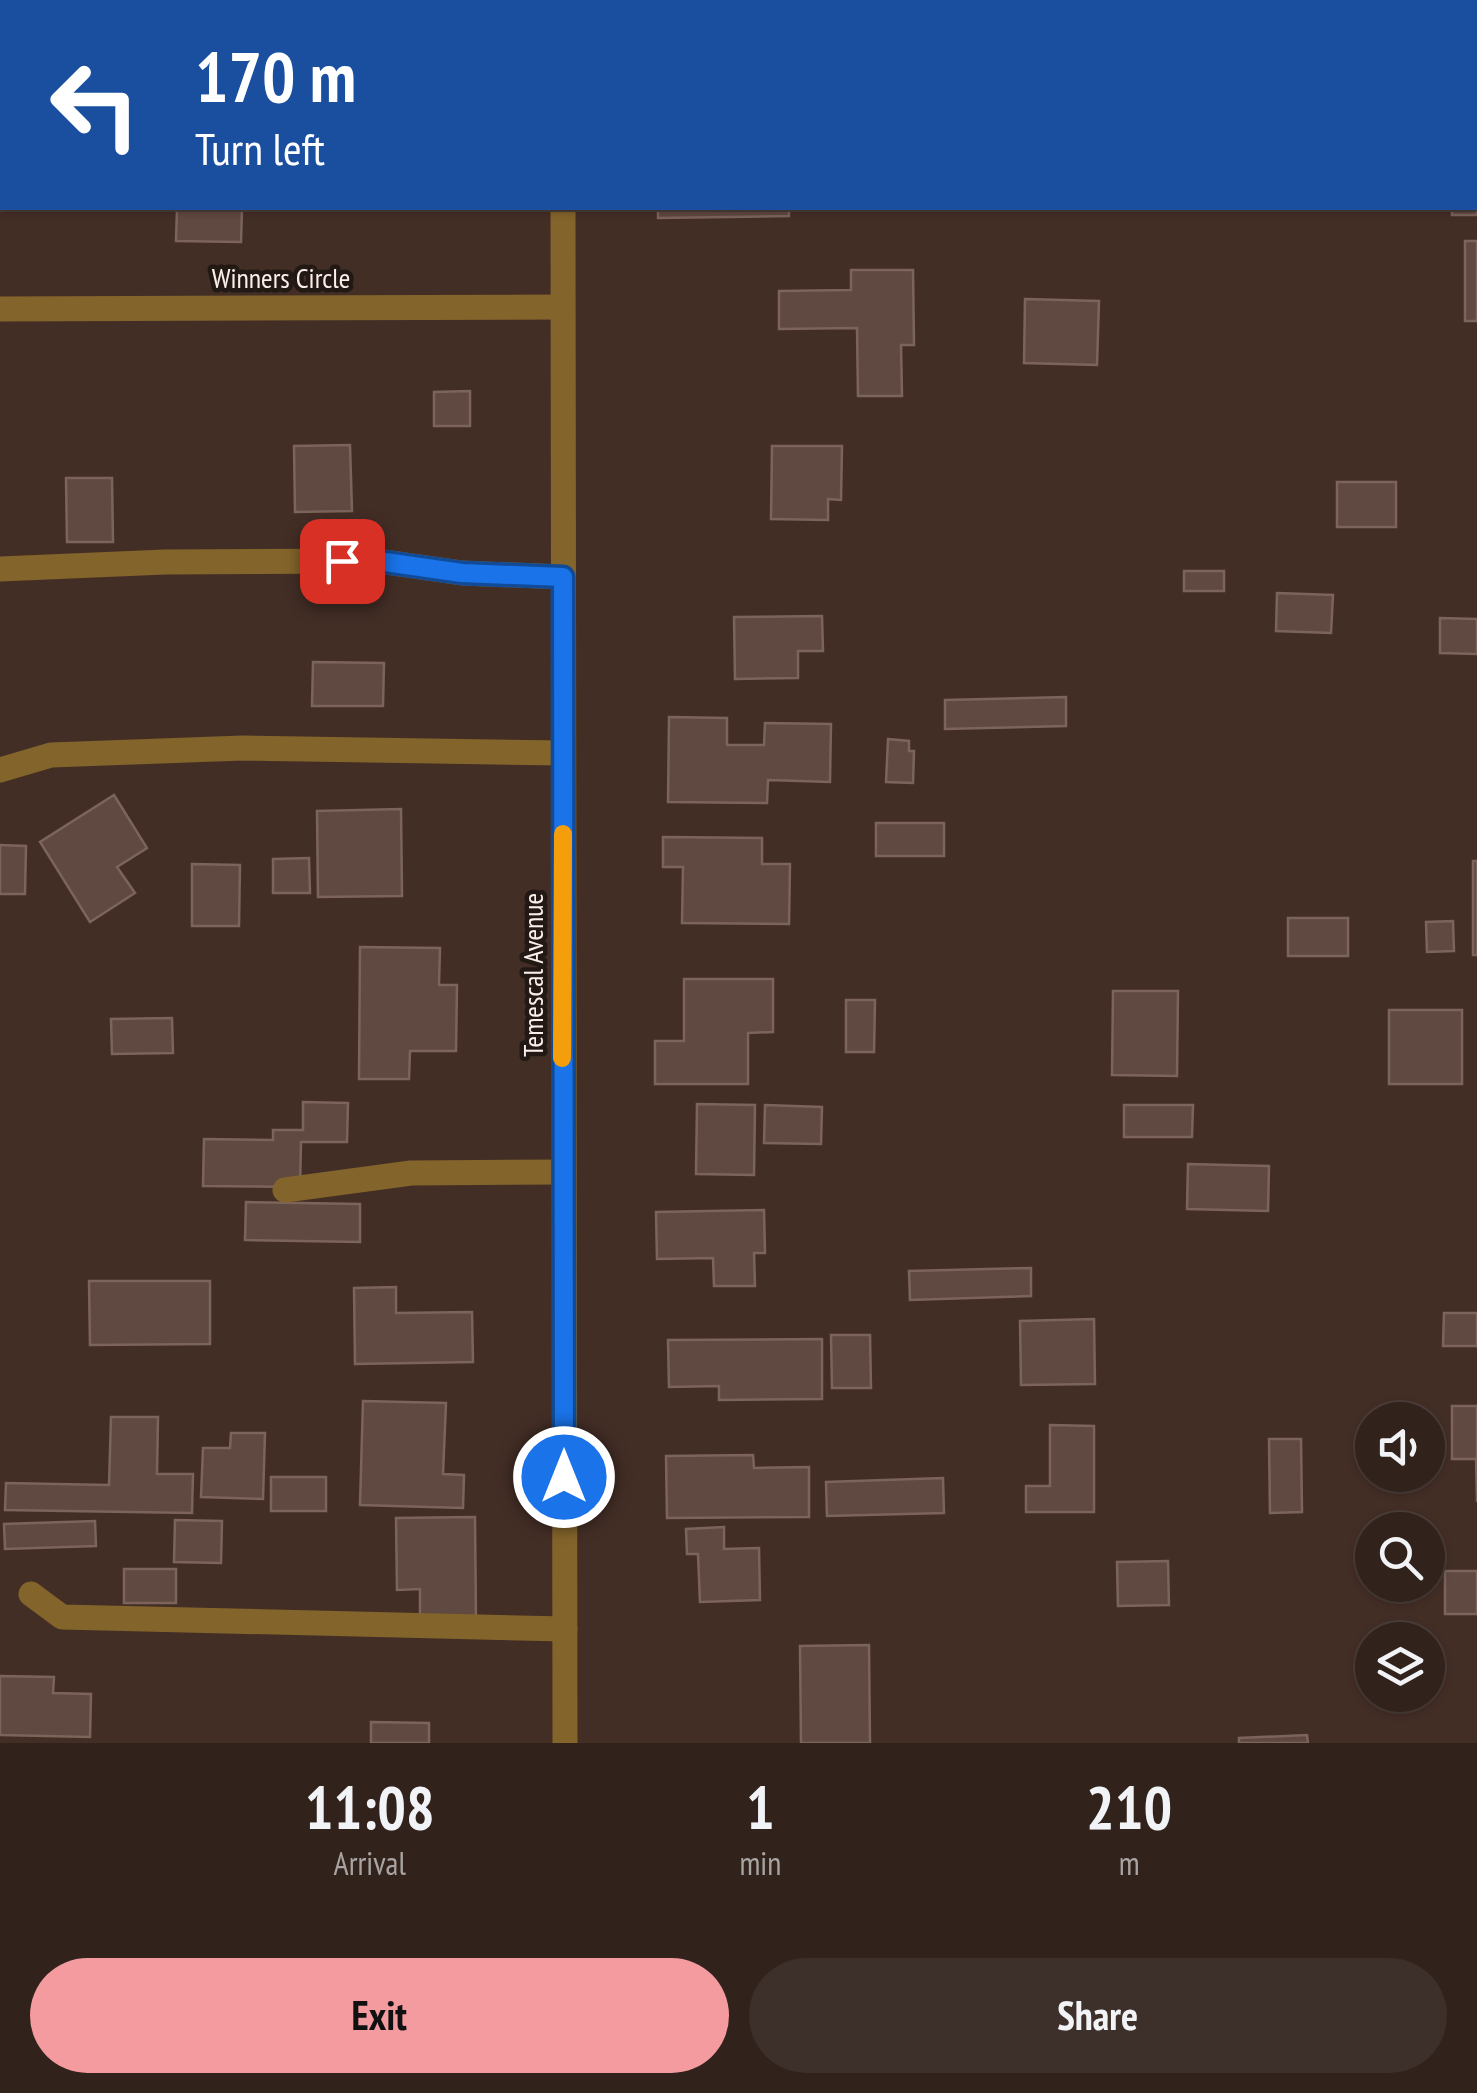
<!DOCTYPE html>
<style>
:root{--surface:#32221c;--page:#3d2f29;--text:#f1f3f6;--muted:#a8a4a3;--line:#4d3f3b;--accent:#f49b9f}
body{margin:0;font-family:"PT Sans Narrow",sans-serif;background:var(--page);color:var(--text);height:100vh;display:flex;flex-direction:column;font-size:38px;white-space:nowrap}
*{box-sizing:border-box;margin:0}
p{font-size:32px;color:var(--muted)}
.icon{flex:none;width:55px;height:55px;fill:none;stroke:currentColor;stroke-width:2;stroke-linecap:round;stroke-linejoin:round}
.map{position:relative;height:1743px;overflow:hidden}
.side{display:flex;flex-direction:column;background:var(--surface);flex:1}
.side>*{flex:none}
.guide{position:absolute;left:0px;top:0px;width:1478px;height:210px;box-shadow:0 2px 8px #0004,0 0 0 2px var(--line);background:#1a4fa0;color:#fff;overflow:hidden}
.buttons{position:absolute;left:1355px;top:1402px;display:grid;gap:20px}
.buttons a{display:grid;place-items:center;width:90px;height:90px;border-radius:50%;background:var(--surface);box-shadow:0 2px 8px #0004,0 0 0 2px var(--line);font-size:50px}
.pin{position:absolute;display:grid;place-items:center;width:85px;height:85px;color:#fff;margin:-42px;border-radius:20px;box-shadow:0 5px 15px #0006}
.me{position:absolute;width:110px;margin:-55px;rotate:0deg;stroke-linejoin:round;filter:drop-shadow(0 0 8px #0008)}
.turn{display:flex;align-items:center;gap:35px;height:210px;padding:0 30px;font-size:45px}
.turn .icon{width:130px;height:130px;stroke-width:2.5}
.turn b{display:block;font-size:70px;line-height:85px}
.eta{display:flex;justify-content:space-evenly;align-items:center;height:170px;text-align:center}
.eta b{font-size:60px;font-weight:700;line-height:70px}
.cta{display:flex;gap:20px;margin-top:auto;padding:20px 30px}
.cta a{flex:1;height:115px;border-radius:60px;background:var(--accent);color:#111;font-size:40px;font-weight:700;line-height:115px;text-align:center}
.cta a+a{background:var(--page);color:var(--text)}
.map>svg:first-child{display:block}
</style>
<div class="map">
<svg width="1477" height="1743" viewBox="0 0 1477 1743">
<rect width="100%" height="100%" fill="#432e26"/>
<g fill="#5f4940" stroke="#7c645b" stroke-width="2.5">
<path d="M1475,136L1477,215H1452V208H1475Z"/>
<path d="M177,208H242L241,242L176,241Z"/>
<path d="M658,208H789V216L658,218Z"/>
<rect x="1465" y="241" width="12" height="80"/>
<path d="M851,270H913L914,345H901L902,396H858L857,328L779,329V291L851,290Z"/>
<path d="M1025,299L1099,301L1097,365L1024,363Z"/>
<path d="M470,391V426H434V392Z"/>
<path d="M350,445L352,511L295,512L294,446Z"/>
<path d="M772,446H842L841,500L828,499V520L771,519Z"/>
<path d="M66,478H112L113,542H67Z"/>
<rect x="1337" y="482" width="59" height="45"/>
<rect x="1184" y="571" width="40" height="20"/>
<path d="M1277,593L1333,595L1331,633L1276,631Z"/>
<path d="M822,616L823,651H798V678L735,679L734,617Z"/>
<path d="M1440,618L1477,619V654L1440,653Z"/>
<path d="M313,662L384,663L383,706H312Z"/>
<path d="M1066,697V726L945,729V700Z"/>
<path d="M669,717L727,718V745H764L765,723L831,724L830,782L768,780L767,803L668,802Z"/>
<path d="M888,739L909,741V751H914L913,783L886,782Z"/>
<path d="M114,795L147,848L117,867L135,893L90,922L40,842Z"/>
<path d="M401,809L402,896L318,897L317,811Z"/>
<rect x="876" y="823" width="68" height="33"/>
<path d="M663,837L762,838V864H790L789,924L682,923L683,867H663Z"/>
<path d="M0,845L26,846L25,894H0Z"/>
<path d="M309,858L310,893H273V859Z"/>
<rect x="1473" y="861" width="4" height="94"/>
<path d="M192,864L240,865L239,926H192Z"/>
<rect x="1288" y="918" width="60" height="38"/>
<path d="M1453,921L1454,951L1427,952L1426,922Z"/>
<path d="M360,947L440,948L439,985H457L456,1051H410L409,1079H359Z"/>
<path d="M684,979H773V1032L748,1033V1084H655V1041H684Z"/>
<path d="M1113,991H1178L1177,1076L1112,1075Z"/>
<path d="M846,1000H875L874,1052H846Z"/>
<rect x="1389" y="1010" width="73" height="74"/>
<path d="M172,1018L173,1053L112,1054L111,1019Z"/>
<path d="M303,1102L348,1103L347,1142H301L300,1187L203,1186L204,1139L273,1140V1130H303Z"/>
<path d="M697,1104L755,1105L754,1175L696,1174Z"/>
<path d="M765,1105L822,1107L821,1144L764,1143Z"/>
<path d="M1124,1105H1193L1192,1137H1124Z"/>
<path d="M1188,1164L1269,1166L1268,1211L1187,1209Z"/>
<path d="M246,1202L360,1204V1242L245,1240Z"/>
<path d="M764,1210L765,1253H754L755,1286H714L713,1258L657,1259L656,1212Z"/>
<path d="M1031,1268V1296L910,1300L909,1271Z"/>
<path d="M89,1281H210V1344L90,1345Z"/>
<path d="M396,1287V1313L472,1312L473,1362L355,1364L354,1288Z"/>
<path d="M1444,1313H1477V1346H1443Z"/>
<path d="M1094,1319L1095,1384L1021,1385L1020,1321Z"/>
<path d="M831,1335H870L871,1388H832Z"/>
<path d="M822,1339V1399L719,1400V1386L669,1387L668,1340Z"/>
<path d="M363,1401L446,1403L443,1474L464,1475L463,1508L360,1505Z"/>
<path d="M1452,1406H1477V1502L1476,1459H1452Z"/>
<path d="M111,1417H158L157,1474H193L192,1513L5,1510L6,1483L109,1485Z"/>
<path d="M1050,1425L1094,1426V1512H1026V1486H1050Z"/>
<path d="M231,1433H265L263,1499L201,1497L203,1448H230Z"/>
<path d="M1269,1439H1301L1302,1512L1270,1513Z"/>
<path d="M753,1455L754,1468L809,1467V1517L667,1518L666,1456Z"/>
<rect x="271" y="1477" width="55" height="34"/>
<path d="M943,1478L944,1513L827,1516L826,1482Z"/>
<path d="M475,1517L476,1622L420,1623V1589L397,1590L396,1518Z"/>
<path d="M175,1520L222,1521L221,1563L174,1562Z"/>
<path d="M95,1521L96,1546L5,1549L4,1524Z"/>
<path d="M724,1527V1549L759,1548L760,1600L700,1602L698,1554H687L686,1529Z"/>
<path d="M1168,1561L1169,1605L1118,1606L1117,1562Z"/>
<rect x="124" y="1569" width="52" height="34"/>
<rect x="1445" y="1571" width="32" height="43"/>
<path d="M869,1645L870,1743H801L800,1646Z"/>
<path d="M0,1676L54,1677L53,1693L91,1694L90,1737L0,1735Z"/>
<path d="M371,1722L429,1723V1743H371Z"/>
<path d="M1307,1735L1308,1743H1239V1738Z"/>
</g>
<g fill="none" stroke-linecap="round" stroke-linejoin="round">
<g stroke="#83642b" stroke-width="25">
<path d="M567,2V0"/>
<path d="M563,208L565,1743"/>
<path d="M0,309L562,307"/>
<path d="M0,569L165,562L378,561L462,573L563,577"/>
<path d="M0,770L51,755L243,748L563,753"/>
<path d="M285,1190L411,1173L562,1172"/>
<path d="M31,1594L62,1617L565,1629"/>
</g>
</g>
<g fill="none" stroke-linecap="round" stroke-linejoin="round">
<g stroke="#114b97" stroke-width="25">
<path id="route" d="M342,561H378L462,573L563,577L564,1477"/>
</g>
<use href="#route" stroke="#1a73e8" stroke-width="18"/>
<path stroke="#f59e0b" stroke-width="18" d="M562,1058L563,834"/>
</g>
<g text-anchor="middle" stroke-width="9" stroke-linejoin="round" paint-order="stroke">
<g font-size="28" fill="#fceee9" stroke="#221915">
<text x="281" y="288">Winners Circle</text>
<text transform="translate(533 975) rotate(-90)" y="10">Temescal Avenue</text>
</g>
</g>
</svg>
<div class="buttons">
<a><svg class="icon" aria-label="sound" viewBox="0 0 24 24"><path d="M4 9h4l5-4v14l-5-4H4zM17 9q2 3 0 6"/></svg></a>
<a><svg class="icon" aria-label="search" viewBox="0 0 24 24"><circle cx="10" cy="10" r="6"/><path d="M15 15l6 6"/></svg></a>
<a><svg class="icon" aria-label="layers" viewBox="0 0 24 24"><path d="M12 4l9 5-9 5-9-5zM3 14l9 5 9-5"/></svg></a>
</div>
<div class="pin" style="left:342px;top:561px;background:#d93025"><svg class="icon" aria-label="arrive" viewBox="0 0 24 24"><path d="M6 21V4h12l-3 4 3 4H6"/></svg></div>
<svg class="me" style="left:564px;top:1477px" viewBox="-20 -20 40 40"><circle r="17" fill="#1a73e8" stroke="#fff" stroke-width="3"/><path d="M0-11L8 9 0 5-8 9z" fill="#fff"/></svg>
<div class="guide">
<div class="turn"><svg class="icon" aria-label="left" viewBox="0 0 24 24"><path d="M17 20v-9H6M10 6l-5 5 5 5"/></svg><div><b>170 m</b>Turn left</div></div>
</div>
</div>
<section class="side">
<div class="eta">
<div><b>11:08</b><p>Arrival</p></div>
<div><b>1</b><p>min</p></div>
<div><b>210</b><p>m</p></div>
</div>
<div class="cta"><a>Exit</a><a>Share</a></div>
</section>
